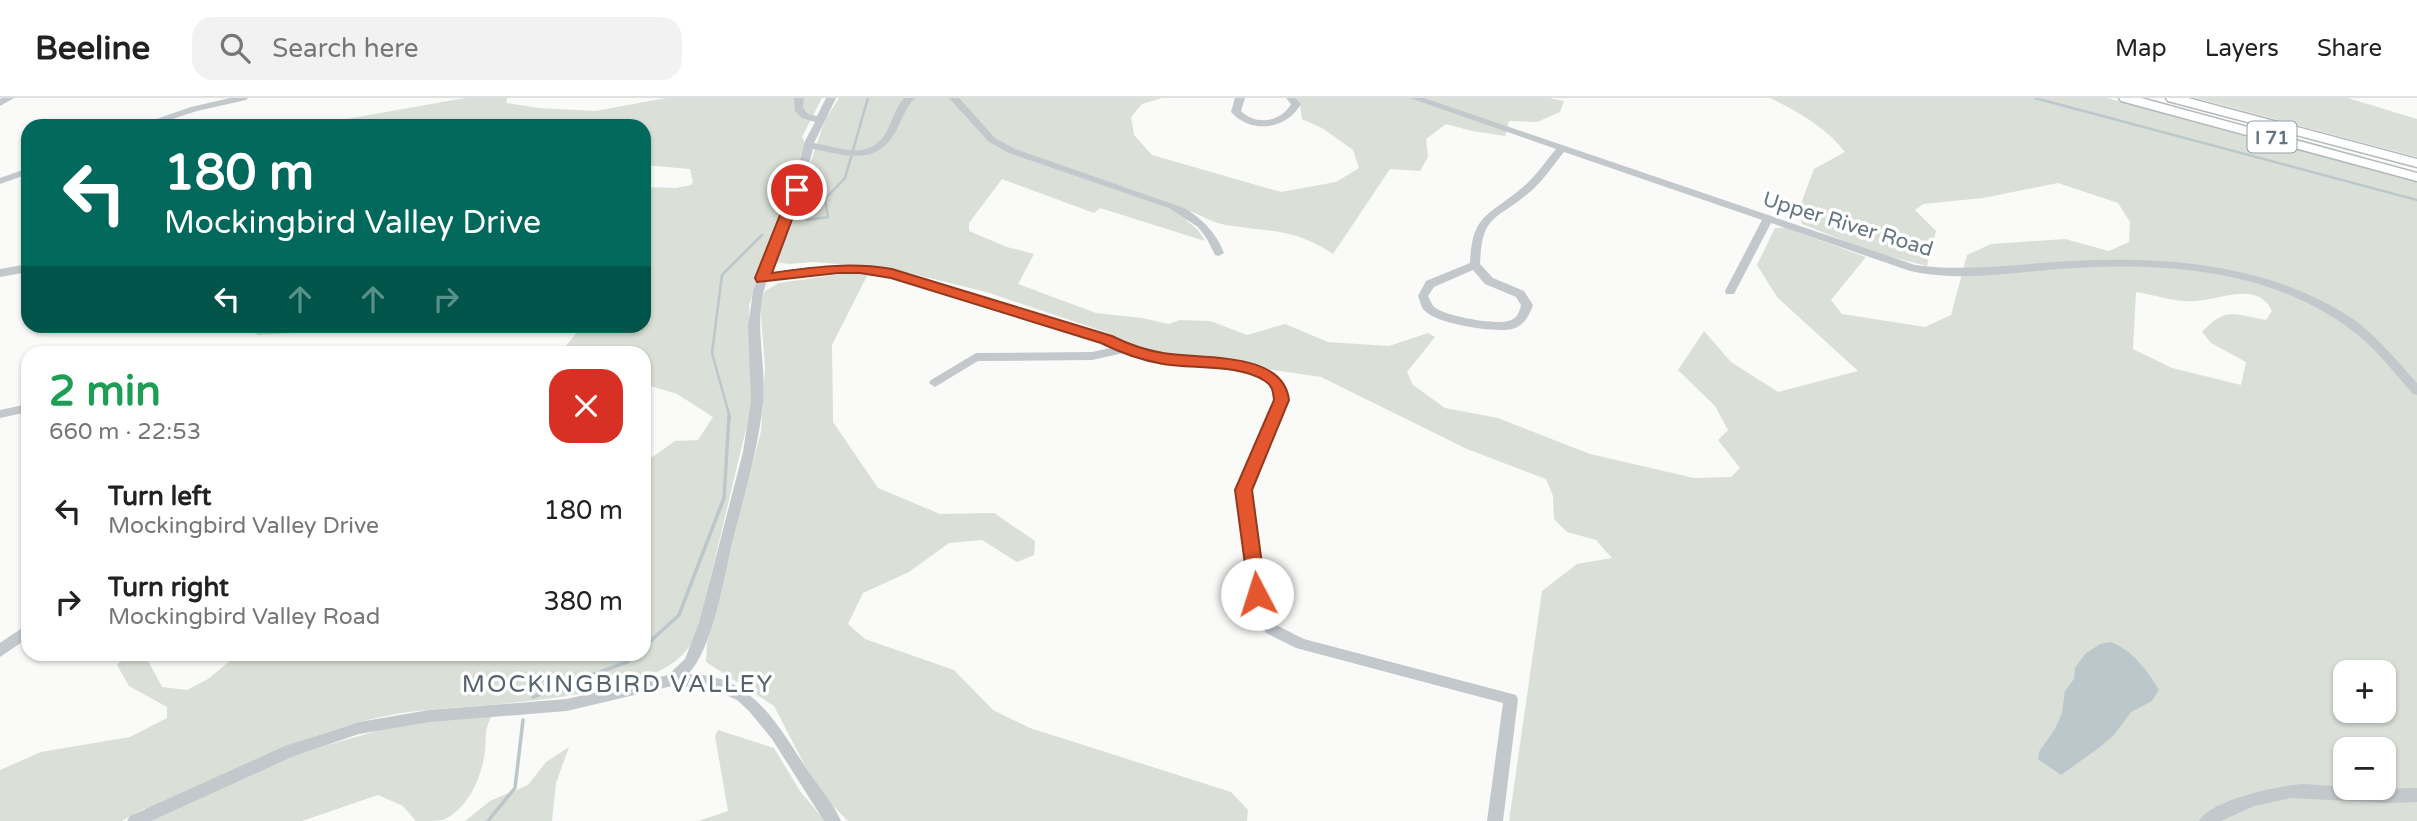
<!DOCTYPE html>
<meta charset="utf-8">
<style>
:root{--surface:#fff;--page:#f2f2f2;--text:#222;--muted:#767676;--line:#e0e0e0}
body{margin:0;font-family:"Varela Round",sans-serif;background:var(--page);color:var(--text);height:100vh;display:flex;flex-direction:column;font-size:26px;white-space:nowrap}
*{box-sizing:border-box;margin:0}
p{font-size:23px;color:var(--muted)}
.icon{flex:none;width:38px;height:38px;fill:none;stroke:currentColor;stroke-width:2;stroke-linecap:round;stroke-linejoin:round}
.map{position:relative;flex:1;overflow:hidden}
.sheet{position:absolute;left:21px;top:248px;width:630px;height:315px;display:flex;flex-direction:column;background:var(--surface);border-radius:21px;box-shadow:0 2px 5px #0004}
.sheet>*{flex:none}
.banner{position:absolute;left:21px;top:21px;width:630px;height:214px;border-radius:21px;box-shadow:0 2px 5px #0004;background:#00695c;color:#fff;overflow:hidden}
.fabs{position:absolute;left:2333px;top:562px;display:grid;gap:14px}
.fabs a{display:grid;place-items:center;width:63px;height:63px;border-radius:14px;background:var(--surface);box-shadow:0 2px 5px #0004;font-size:35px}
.pin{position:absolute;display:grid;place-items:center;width:60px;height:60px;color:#fff;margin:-30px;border:4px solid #fff;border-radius:50%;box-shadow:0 2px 7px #0007}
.me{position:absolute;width:77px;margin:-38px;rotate:355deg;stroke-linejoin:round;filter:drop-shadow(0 0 5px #0008)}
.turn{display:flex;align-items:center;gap:24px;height:147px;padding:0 28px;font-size:32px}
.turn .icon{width:91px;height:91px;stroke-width:2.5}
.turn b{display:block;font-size:49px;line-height:60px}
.lanes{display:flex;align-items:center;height:66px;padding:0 28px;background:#0003;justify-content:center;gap:35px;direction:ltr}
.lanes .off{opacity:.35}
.round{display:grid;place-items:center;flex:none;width:74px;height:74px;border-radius:21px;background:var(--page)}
.head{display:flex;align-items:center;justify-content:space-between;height:119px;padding:0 28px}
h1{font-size:42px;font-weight:700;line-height:52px;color:#1e9e55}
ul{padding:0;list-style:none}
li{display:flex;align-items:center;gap:21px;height:91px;padding:0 28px}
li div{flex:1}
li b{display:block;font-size:26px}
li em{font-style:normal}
header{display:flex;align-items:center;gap:42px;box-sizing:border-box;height:98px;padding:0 35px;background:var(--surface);border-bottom:2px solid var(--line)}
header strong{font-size:33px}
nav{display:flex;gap:38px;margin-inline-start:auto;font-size:24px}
.search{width:490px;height:63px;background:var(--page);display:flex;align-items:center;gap:18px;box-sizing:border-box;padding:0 24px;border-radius:21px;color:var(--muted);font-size:26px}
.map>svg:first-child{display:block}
</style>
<header>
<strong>Beeline</strong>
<div class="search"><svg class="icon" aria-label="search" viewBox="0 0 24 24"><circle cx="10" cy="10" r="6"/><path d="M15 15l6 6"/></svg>Search here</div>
<nav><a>Map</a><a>Layers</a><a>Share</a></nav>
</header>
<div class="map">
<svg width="2417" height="723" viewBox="0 0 2417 723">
<rect width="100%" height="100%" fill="#fafaf8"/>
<g fill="#dadfd7" fill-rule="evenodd">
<path d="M465,0H507L506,5L539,10L595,13L666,0H822L802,39L805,45L780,121L763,162L749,208L752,298L747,327L697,536C693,541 690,549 685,554C641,606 468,605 401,615C352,623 308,640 263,659L303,654L405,625L492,617C483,636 487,636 485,654C481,680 469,710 443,722C436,723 424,723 416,723L403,708L378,697L302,723H150L145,710L122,723H0V672L41,654L130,639L167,620V609L129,588L117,567L126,557H145L162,589L187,592L208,581L237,557L644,556V365L675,343L698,342L713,319L677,296L644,286V256L560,255L582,228H644V89L676,90L691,87L693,84L690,71L644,67V28H307Z"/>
<path d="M839,0H1162L1142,6L1131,19L1134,37L1152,57L1281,94L1336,84L1359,70L1353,52L1322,30L1302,21L1300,5L1296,0H1549L1564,3L1560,14L1537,24L1509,23L1505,38L1472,33L1446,26L1426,41L1428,59L1420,73L1390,71L1333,156C1294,130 1269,134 1226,127C1214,125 1202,118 1190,113L1186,122L1198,132L1205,143L1100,110L1094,115L1002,81L969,125V133L1007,149L1034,156L1018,186L1096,215L1142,220L1169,226L1180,222L1210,223L1247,237L1285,226L1328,244L1389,248L1428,235L1435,239L1407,274L1413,287L1445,310L1498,320L1590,356L1694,380L1731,379L1740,370L1718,342L1728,332L1715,308L1678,272L1704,233L1731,264L1778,294L1858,273L1777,199L1757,167L1775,130H1786L1866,159L1831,202L1842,216L1925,229L1951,217L1967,157L1991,146L2065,141L2109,153L2129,144L2130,124L2118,105L2058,85L1983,100L1923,106L1915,112L1936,133L1927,168L1875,155L1802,126L1799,111L1814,71L1845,54C1827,30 1797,13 1770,0H2107L2417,84V723H1509L1542,493L1577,466L1612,460L1596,442L1567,434L1554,421L1553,398L1546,381L1467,351L1321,279L1152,254L1108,235L986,194L889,170L813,164L789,166L776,164L825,22ZM2136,194C2155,197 2178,205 2197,203C2222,201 2258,183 2272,213L2266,222C2235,217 2226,208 2202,234L2211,245L2246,264L2241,287L2172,270L2133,251ZM2345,574H2384V612H2345ZM2345,651H2384V690H2345Z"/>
<path d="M2196,0H2348L2417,21V59Z"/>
<path d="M841,176H868L832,247L833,324L878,390L940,416L994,415L1035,443L1034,457L1017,464L982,442L949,445L909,474L863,495L848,526L865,541L954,572L993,612L1030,630L1231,694L1248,712L1247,723H848L818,693L774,608L706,564L707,545L761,333L765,270L760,205L765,193L779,185Z"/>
<path d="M255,228H428L257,237Z"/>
<path d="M718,632L774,650L800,693L825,723H698L728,713L715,638Z"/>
<path d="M569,649L556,685L552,723H465L490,703L528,687L546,664Z"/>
</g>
<path fill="#bbc7cb" d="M2110,544C2132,551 2147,572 2159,592L2152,603L2131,614L2114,637L2100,649L2061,677L2038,661L2039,654L2055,631L2062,615L2065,593L2074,581L2075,570L2085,556L2100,546Z"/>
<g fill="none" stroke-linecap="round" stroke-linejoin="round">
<g stroke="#bbc7cb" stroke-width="2.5">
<path d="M2035,0L2417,102"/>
<path d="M807,122L828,119L825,101L845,80L868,0"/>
<path d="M730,320L712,255L722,177L762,137"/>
</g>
<g stroke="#bbc7cb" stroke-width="3.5">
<path d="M644,549L679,517L724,400L729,318"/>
<path d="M533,599L627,564L636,556"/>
<path d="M488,723L515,690L523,622"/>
</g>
<g stroke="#b4b9bd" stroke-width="3">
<g id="highway">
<path d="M2119,0H2141L2417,75V83L2121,3Z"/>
<path d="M2166,0H2188L2417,61V69L2168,3Z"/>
</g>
</g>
<g fill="#c3c8cc" fill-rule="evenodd">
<path d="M2,0H14L0,8V1Z"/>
<path d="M230,0H248L246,2L197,13L151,28H136L191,9Z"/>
<path d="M794,0H804L803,10L808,16L817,18L826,0H836L814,45C837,49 866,62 883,39C891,29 893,15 901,4L904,0H915C905,10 902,22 896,33C876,69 846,57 813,51L802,92L770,175C811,167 851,165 892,172L1110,238L1148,253L1234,263L1265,271L1282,282L1287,302L1253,381L1249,397L1263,472L1266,509L1276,527L1304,541L1516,597L1518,601L1503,723H1487L1503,605L1296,550L1266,535L1252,510L1249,472L1237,397L1241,381L1275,302L1273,287L1257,277L1234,271L1147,261L1128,254L1092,262L978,263L935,289L929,285L931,282L976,255L1092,254L1115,249L891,179L860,175H827L767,183C752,222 767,264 763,305C758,352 744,399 732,446C724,479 712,553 688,576C752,576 777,626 808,673C819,689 833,705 841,723H824L772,641L749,613L737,602L713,591L672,588L567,613L429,624L359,636L294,658L151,723H127L130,718L285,648L359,624L429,612L567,601L668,577L685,561L699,525L743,354L751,302L748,229L753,193L792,92L805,43L815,24L802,20L795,13Z"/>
<path d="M949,0H959L995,40L1015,51L1184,110C1203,121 1216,135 1224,155L1219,158L1215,157L1207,141L1198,129L1169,110L1009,55L989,44Z"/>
<path d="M1235,0H1245L1241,13C1256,28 1281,24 1291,6L1286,0H1296L1301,6C1287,31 1253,36 1233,16L1231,14Z"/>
<path d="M1410,0H1424L1915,167C1967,174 2018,166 2070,163C2166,158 2271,166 2353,221C2377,238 2397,263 2417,285V297L2413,296C2392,272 2372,246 2346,228C2264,169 2155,164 2059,171C2010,175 1959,184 1910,173L1771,125L1734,196H1726L1725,193L1762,122L1564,54C1553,67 1544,82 1531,93C1497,123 1482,114 1480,166L1493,180L1524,193L1533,207C1529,218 1524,228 1512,231C1495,235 1437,226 1425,213C1421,210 1420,202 1418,198L1426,183L1470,165C1472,114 1490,118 1523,89C1536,78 1545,64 1556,51ZM1473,172L1485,186L1516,199L1521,207C1519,215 1517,221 1508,223C1496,227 1442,218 1433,208C1431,205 1430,201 1428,198L1434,189Z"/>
<path d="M28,70V76L0,86V80Z"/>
<path d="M28,166V174L0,179V171Z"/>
<path d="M28,306V314L0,320V312Z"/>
<path d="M28,526V540L0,559V545Z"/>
<path d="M2304,686L2374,691L2417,690V704L2388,705L2291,700L2254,708L2221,723H2199C2210,702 2281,687 2304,686Z"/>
</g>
<use href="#highway" fill="#fff" fill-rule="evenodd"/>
</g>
<path fill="#e4572e" stroke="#94391e" stroke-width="2" d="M797,88L803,92L772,175C813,169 850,164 892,171L1112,238C1128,246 1144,252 1163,255C1201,262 1283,252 1289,302L1252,392L1266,496L1263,501H1251L1249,496L1235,392L1274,302C1273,294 1273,288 1265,283C1240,266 1193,271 1163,266C1141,262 1121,255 1101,245L891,180L860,175H838L757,184L755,180L790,92Z"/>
<g text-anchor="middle" stroke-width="7" stroke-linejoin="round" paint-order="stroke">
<rect fill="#fff" stroke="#939fa8" stroke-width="2" x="2247.5" y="23.5" width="49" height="31" rx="5"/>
<g font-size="19" font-weight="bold" fill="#657683">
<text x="2272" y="46">I 71</text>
</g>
<g font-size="21" fill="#657683" stroke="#fff">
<text transform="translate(1848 126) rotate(17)" y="7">Upper River Road</text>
</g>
<g font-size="24" letter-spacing="2" fill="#57646e" stroke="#fff">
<text x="618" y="594">MOCKINGBIRD VALLEY</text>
</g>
</g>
</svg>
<div class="fabs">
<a>+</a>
<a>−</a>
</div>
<div class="pin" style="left:797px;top:92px;background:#d93025"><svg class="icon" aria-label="arrive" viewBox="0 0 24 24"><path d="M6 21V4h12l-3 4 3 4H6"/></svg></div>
<svg class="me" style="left:1257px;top:496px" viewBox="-20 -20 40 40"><circle r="19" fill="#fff"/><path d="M0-13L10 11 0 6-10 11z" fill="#e4572e"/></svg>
<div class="banner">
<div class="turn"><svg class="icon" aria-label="left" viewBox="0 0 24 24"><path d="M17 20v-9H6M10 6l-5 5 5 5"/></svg><div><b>180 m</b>Mockingbird Valley Drive</div></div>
<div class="lanes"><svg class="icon" aria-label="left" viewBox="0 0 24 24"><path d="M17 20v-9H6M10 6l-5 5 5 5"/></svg><svg class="icon off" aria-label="ahead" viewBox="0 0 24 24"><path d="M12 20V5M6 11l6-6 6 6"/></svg><svg class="icon off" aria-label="ahead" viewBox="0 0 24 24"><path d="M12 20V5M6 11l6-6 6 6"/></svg><svg class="icon off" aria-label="right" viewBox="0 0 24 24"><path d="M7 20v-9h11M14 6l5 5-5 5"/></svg></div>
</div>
<section class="sheet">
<div class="head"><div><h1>2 min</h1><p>660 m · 22:53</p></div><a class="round" style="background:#d93025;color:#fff"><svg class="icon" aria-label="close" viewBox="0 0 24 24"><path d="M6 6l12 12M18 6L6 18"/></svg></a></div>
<ul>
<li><svg class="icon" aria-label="left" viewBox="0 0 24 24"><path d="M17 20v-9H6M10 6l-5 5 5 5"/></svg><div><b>Turn left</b><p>Mockingbird Valley Drive</p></div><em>180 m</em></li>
<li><svg class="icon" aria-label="right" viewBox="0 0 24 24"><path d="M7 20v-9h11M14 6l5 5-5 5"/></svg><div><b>Turn right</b><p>Mockingbird Valley Road</p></div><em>380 m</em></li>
</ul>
</section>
</div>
